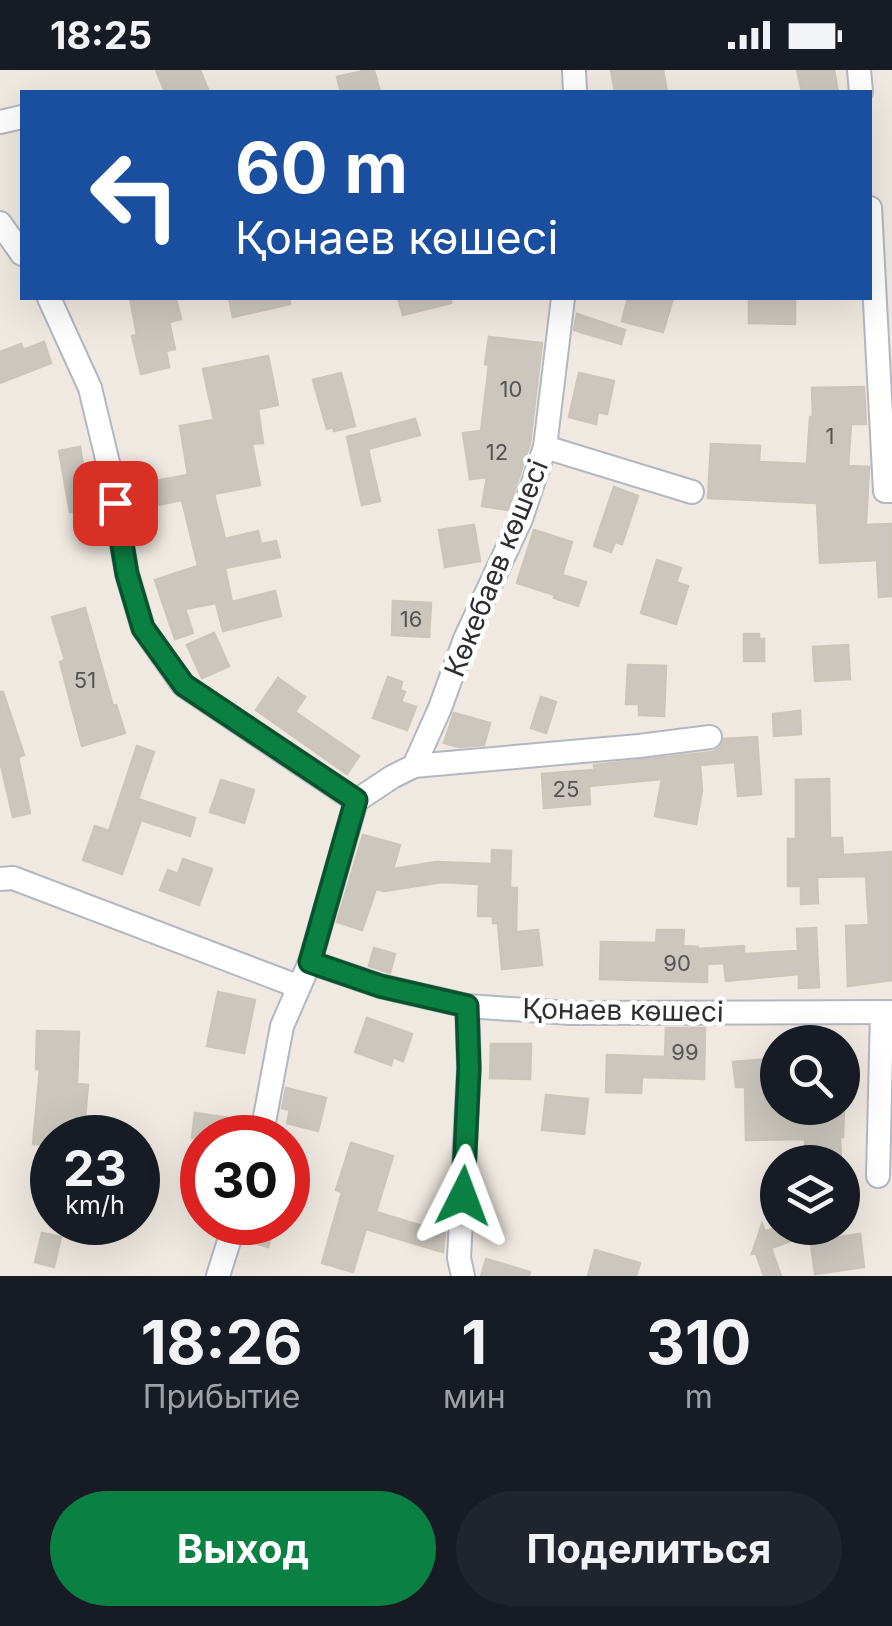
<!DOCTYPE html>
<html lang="ru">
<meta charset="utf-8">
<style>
:root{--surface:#171b24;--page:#20242c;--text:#f1f3f6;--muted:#9ea1a6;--accent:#0b8043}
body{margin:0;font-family:Inter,sans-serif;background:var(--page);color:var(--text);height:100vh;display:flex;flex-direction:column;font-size:38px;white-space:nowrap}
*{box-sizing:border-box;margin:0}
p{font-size:32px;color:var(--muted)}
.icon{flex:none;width:55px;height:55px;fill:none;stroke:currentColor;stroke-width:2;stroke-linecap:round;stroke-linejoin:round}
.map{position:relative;height:1206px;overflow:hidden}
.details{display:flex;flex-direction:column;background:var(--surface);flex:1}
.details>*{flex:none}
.hud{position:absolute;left:20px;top:20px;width:852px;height:210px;border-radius:0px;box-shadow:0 10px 40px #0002;background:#1a4fa0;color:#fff;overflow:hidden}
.tools{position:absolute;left:760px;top:955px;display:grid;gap:20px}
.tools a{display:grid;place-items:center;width:100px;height:100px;border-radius:50%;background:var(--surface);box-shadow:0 10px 40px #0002;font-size:50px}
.speed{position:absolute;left:30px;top:1045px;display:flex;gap:20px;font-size:50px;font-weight:700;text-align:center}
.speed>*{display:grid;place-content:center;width:130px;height:130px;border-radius:50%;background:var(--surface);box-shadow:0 10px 40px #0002;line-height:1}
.speed small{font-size:25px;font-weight:400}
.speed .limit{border:15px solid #d22;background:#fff;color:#111}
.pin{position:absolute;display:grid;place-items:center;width:85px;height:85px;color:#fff;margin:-42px;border-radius:20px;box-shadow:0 5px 15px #0006}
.me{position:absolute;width:110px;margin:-55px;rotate:3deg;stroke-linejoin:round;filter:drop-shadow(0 0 8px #0008)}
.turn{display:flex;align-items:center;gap:35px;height:210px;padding:0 50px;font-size:45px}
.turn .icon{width:130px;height:130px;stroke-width:2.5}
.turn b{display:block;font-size:70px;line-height:85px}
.eta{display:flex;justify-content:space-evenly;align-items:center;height:170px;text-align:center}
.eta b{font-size:60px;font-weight:700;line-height:70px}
.action{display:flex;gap:20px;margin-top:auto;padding:20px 50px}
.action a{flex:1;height:115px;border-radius:60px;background:var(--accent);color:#fff;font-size:40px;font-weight:700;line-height:115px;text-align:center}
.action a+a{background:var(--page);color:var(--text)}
.status{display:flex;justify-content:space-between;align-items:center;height:70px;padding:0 50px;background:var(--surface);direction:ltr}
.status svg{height:28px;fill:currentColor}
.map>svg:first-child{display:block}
</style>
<div class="status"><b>18:25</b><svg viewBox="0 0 49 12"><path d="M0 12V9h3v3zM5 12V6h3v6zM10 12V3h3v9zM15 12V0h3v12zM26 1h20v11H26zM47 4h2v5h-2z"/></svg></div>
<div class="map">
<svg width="892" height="1206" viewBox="0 0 892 1206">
<rect width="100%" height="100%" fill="#efe9e1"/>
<g fill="#cbc7bf" stroke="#cbc5ba" stroke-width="2.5">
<path d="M156,0H200L209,22H165Z"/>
<path d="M367,0H374L380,22H341L337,7Z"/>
<path d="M611,0H663L667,22H615Z"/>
<path d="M797,0H834L838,22H802Z"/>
<path d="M130,228H176L181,249L169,252L175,279L166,281L169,297L141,304L132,266L137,265Z"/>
<path d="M229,228H289L290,234L233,247Z"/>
<path d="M398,228H451V233L403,245Z"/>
<path d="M628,228H673L663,262L622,251Z"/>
<path d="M749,228H795V254L749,253Z"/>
<path d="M577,244L625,260L621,274L574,260Z"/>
<path d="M489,267L542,273L530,374L508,440L482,436L487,407L470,409L463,363L481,361L489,295L485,294Z"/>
<path d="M44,272L51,293L0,313V282L21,274L23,280Z"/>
<path d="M268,286L278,335L258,339L263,373L252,374L260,415L214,424L225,469L258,461L261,474L276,471L280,487L225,498L232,532L275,521L281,546L223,561L216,533L185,539L193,563L175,569L155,510L198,496L182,430L142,438L138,414L188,405L180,356L214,350L203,299Z"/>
<path d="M341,303L355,356L334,361L333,357L327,359L313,310Z"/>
<path d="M579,303L614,311L607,344L598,342L596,354L569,347Z"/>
<path d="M864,317L866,354H851L848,396L869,397L866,455L892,454V526L879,527L877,490L820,493L817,433L708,428L711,374L760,376L759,392L807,394L810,347H813L812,318Z"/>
<path d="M415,349L420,365L368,379L380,431L362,435L347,367Z"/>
<path d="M80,377L90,438L70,442L59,381Z"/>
<path d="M614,417L638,426L622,474L615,472L611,482L594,476Z"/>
<path d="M474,455L480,491L445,497L439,460Z"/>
<path d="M534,460L572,472L562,505L586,512L578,536L554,528L555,525L517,513Z"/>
<path d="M657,490L681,498L676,512L688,516L676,554L641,543Z"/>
<path d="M393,531L431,533L429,567L392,565Z"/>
<path d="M85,538L113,636L116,635L125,663L82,676L60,592L65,590L52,547Z"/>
<path d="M214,563L229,596L202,608L187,575Z"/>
<path d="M744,564H759V569H764V591H744Z"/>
<path d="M848,575L850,609L815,611L813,577Z"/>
<path d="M628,595L666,596L664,646L639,645V634H626Z"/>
<path d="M388,607L402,612L400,620L405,622L401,632L416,637L407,660L373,648Z"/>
<path d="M278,608L305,627L295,642L359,686L347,704L256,640Z"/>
<path d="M0,622H3L24,685L18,687L30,743L13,747L0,691Z"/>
<path d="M541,627L556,632L546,663L531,658Z"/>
<path d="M800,641L801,664L774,666L773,644Z"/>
<path d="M454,643L490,653L484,675L459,677L444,673Z"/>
<path d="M757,667L761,724L738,726L735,692L700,695L702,721L696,754L655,746L662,709L589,716L590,734L544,738L542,704L594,700V695L712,682L720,678L724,669Z"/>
<path d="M137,676L154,682L138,729L195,748L190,766L141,750L122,804L83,790L95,756L109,761Z"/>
<path d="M829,709L830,768H842L843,785L892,782V910L848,916L846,856L869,855L866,806L817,807L818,833L801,834V816H788V769H796V710Z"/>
<path d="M221,710L254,720L244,753L210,742Z"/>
<path d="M363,765L400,775L393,799L436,792L492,794V780L511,781L510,818H517L516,862L538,860L542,895L502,899L498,853H493V846H478L479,814L442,812L384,821L376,819L362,860L337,852Z"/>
<path d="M183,789L212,799L199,835L160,820L168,800L178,804Z"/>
<path d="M816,858L819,917L799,918V904L726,911L724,893L707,894V912L600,909L601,872L656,873L657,860H684L683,876L698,877V879L744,876V884L798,881L797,859Z"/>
<path d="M374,878L395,884L390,903L369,896Z"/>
<path d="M218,922L255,930L244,983L207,976Z"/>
<path d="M367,948L412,964L403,991L393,987L391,995L355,982Z"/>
<path d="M666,958H705L704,1009L642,1007L641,1023L606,1022L607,985L665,987Z"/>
<path d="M37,961L79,962L77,1014L88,1015L83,1068H52V1075L33,1074L40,999H36Z"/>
<path d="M491,974H531L530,1009L490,1008Z"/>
<path d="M770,989L773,1018H778V1038H844L843,1067H840L841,1092H806L805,1069L746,1070L745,1017H736L733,992Z"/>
<path d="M286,1018L326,1028L318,1061L287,1053L290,1040L282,1038Z"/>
<path d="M546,1025L588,1029L584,1064L542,1060Z"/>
<path d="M195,1043L236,1049L233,1068H192Z"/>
<path d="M351,1073L393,1086L376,1142L445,1163L443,1182L366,1159L353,1202L322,1193L342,1122L336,1120Z"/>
<path d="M250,1152H276L268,1177L245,1170Z"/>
<path d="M762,1154L765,1161L776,1158H821V1160L771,1178L781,1206H764L756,1183L752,1184Z"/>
<path d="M42,1163L61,1167L54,1197L35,1192Z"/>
<path d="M833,1164V1168L860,1164L864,1197L815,1204L810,1167Z"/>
<path d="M595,1180L640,1193L636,1206H588Z"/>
<path d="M486,1189L530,1202L529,1206H481Z"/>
</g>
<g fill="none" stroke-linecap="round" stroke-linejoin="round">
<g stroke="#b4b7c1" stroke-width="26">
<g id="minor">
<path d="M574,0L575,22"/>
<path d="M859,0L861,22"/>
<path d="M0,52L22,47"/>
<path d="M870,138L885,421H892"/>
<path d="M0,153L22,184"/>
<path d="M49,228L90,318L109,397L127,504L143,558L183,615L356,731"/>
<path d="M545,377L692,422"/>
<path d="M414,696L639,676L710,667"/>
<path d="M356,731L392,707L414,696L440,638L465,569L521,449L545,377L563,228"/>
<path d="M0,809L13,808L297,916"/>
<path d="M310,892L380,916L467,936L570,943L892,942"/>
<path d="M261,1068L282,956L310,892L356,731"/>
<path d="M878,1106L882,942"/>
<path d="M218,1206L235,1152"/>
<path d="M463,1206L459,1188L469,998L467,936"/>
</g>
</g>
<use href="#minor" stroke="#fff" stroke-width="22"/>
</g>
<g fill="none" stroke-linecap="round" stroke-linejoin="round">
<g stroke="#07532c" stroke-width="25">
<path id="route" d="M115,433L127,504L143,558L184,615L356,730L310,892L380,916L467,936L469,998L463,1126"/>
</g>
<use href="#route" stroke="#0b8043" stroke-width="18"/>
</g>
<g text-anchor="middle" stroke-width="9" stroke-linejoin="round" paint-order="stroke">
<g font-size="22" fill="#555452">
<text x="511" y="327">10</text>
<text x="830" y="374">1</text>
<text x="497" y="390">12</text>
<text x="411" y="557">16</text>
<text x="85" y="618">51</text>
<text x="566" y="727">25</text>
<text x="677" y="901">90</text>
<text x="685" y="990">99</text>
</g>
<g font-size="28" fill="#2e2e2e" stroke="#fff">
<text transform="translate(496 498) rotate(-68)" y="10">Көкебаев көшесі</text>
<text transform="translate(623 940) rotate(1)" y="10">Қонаев көшесі</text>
</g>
</g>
</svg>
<div class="tools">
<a><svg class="icon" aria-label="search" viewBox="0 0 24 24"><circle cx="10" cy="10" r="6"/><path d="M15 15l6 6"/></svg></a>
<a><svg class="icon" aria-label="layers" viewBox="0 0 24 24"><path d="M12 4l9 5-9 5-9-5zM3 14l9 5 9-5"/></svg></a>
</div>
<div class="speed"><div>23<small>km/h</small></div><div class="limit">30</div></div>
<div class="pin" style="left:115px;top:433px;background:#d93025"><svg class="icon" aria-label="arrive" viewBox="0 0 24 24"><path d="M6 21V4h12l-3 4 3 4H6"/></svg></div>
<svg class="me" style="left:463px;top:1126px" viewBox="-20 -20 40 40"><path d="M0-17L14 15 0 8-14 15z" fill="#0b8043" stroke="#fff" stroke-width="4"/></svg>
<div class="hud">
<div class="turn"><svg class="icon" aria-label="left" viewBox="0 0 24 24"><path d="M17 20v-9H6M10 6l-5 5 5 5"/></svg><div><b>60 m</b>Қонаев көшесі</div></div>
</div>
</div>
<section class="details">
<div class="eta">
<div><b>18:26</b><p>Прибытие</p></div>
<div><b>1</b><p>мин</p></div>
<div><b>310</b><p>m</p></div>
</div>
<div class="action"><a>Выход</a><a>Поделиться</a></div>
</section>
